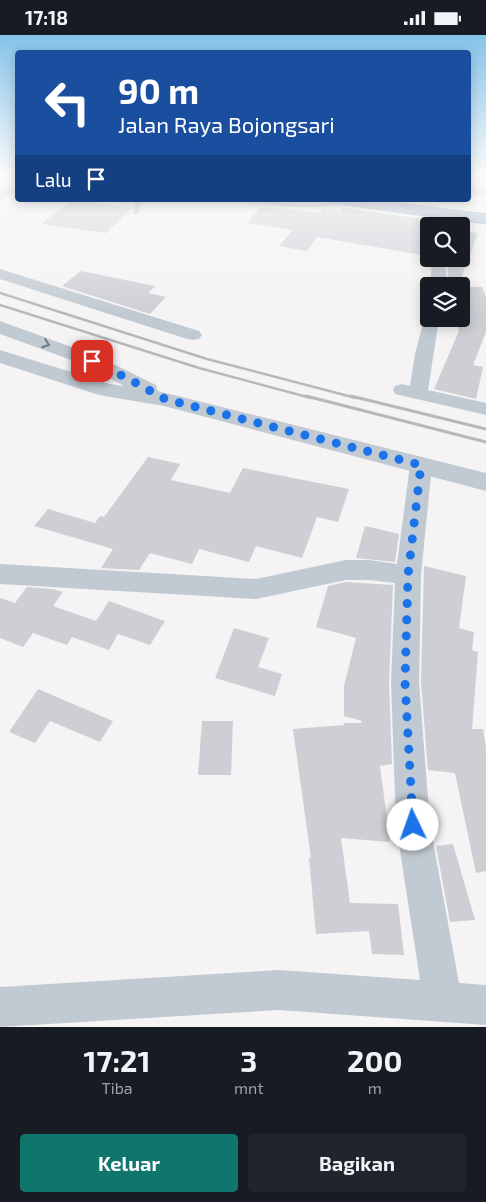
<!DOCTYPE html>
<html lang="id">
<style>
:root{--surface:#171b24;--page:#20242c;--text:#f1f3f6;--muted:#9ea1a6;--accent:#0f766e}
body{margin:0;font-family:"Exo 2",sans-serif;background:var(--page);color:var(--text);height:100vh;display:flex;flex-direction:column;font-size:19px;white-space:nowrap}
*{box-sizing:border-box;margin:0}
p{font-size:16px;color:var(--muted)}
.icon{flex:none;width:28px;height:28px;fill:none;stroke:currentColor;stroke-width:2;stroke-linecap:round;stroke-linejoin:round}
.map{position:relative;height:992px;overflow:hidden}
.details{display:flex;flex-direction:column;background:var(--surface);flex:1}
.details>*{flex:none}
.banner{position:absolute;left:15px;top:15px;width:456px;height:152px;border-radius:5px;box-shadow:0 2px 12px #0003;background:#1a4fa0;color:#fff;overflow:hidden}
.controls{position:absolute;left:420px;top:182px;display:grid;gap:10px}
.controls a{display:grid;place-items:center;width:50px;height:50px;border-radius:5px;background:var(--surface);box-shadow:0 2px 12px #0003;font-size:25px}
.pin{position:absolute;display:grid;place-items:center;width:42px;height:42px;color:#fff;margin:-21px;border-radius:10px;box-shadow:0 2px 8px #0006}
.me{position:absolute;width:55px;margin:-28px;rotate:357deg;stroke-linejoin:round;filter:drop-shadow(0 0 4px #0008)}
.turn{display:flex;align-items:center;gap:18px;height:105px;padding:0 20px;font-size:22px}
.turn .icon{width:65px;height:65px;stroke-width:2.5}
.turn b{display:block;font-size:35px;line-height:42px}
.then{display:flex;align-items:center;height:48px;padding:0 20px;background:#0003;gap:10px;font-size:19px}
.eta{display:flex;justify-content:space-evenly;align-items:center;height:85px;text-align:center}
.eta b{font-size:30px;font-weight:700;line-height:35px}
.button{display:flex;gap:10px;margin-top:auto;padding:10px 20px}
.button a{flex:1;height:58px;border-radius:5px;background:var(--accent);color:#fff;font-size:20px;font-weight:700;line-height:58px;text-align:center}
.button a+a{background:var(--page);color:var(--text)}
.status{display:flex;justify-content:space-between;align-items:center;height:35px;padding:0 25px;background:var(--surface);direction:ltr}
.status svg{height:14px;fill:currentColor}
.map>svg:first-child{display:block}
</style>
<div class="status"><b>17:18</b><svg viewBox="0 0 49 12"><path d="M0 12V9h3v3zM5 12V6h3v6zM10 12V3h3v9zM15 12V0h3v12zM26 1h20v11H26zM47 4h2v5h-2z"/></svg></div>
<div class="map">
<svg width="486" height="992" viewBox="0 0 486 992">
<rect width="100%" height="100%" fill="#f5f3f3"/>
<g fill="#cdcfd5">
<path d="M72,165L132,173L106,198L41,189Z"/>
<path d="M261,172L320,178L323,174L340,177L344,173L437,186L434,191H429V221L317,202L307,216L279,211L293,195L247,188Z"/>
<path d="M461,195L478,198L458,251H449L447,224H461Z"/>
<path d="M81,236L155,251L148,258L166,262L150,279L62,251Z"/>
<path d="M461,252H482L486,262V297L473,330L483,332L476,364L434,354L459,296L455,284H461Z"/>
<path d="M148,422L180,429L171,445L230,458L243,433L349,454L338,487L317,482L302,523L256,511L249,527L199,514L192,529L150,518L139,535L101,533L113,514L34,491L48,474L95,488L100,481L104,482Z"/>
<path d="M365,491L399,499L395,527L356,523Z"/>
<path d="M424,531L466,541L459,593L474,597L472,615L478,617L472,694H483L486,713V836L476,838L455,738L428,735L421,647Z"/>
<path d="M346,547L393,550L389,647L392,729L380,731L390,807L341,803L350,868L398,869L404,920L372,919L369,896L316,899L309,823H311L293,694L344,690V688H361L362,686L344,681V651L356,603L316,592L328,551Z"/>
<path d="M27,552L53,554L63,557L53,571L96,586L109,566L165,586L150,610L118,599L109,615L72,602L67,610L33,598L23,612L0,603V563L15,568Z"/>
<path d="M234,593L269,603L258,632L282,639L275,661L215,643Z"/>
<path d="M38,654L113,686L100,707L50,686L35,708L9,697Z"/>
<path d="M202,686H233L231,740H198Z"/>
<path d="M453,809L475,885L450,887L436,811Z"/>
</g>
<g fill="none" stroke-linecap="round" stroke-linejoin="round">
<g stroke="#7690ad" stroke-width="1">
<path id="trunk" d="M331,165H372L486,179V189L338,169L333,168Z"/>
</g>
<g fill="#c1cad2" fill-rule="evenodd">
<path d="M469,155L486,156V160L469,159Z"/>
<path d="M135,165H141L139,178L136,180L133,178Z"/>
</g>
<g fill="#c1cad2" fill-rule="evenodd">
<path d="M18,146V156L0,165V156Z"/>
<path d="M244,165H344C333,178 268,170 250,169Z"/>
<path d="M451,176L458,180L454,191H440L446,177Z"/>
<path d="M431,224H445L447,251H431Z"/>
<path d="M0,234L199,296L202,300L199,304L193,305L187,304L0,244Z"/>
<path d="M425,280H429V284H439L428,355L486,368V380L395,359L393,355L395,351L402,349L410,351L415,319Z"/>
<path d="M421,423L429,425L432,430L421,540L419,647L430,790L459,948L486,950V990L279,975L0,992V952L279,935L420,945L396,790L391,647L395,548L369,545H346L256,564L0,549V529L256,544L346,525H369L397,529L410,430L413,425Z"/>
</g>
<path fill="#c1cad2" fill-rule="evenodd" d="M0,286L99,322L156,350L158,356L486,438V456L164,371L99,360L0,328V315L110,349L124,351L85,330L0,299Z"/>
<use href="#trunk" fill="#9fb4c9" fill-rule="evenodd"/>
<g stroke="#b5b8bd" stroke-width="2.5">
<path d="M0,258L207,324L356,363"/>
<path d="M0,270L199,333L311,363"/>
</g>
<g stroke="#b5b8bd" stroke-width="3">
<path d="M306,361L486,407"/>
<path d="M351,361L486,394"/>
</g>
</g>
<defs><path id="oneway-chevron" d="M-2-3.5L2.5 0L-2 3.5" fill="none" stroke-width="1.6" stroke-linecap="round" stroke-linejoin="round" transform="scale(1.25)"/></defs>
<use stroke="#6e7983" href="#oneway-chevron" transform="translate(46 309) rotate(20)"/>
<linearGradient id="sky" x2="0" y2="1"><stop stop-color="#85c3ea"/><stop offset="0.5" stop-color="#fafafa"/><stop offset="1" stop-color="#fafafa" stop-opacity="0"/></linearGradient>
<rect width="486" height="278" fill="url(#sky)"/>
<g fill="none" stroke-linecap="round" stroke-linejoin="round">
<path stroke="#1a73e8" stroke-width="9" stroke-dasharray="0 16.2" d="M92,326L127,343L165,364L421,430L408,540L405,647L413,790"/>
</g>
</svg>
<div class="controls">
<a><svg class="icon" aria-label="search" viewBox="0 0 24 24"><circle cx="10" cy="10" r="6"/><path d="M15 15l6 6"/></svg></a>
<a><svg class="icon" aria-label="layers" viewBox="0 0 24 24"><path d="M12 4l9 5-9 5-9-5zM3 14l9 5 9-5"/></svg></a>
</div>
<div class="pin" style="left:92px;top:326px;background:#d93025"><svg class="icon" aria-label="arrive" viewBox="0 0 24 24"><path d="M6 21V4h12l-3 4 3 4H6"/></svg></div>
<svg class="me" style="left:413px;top:790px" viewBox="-20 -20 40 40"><circle r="19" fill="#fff"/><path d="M0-13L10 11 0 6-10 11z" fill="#1a73e8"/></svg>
<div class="banner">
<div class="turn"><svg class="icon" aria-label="left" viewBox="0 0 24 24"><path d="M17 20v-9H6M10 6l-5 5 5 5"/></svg><div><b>90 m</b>Jalan Raya Bojongsari</div></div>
<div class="then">Lalu<svg class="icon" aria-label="arrive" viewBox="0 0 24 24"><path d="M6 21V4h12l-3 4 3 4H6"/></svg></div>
</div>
</div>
<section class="details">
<div class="eta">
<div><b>17:21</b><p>Tiba</p></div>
<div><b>3</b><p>mnt</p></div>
<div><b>200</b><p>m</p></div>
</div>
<div class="button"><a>Keluar</a><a>Bagikan</a></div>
</section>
